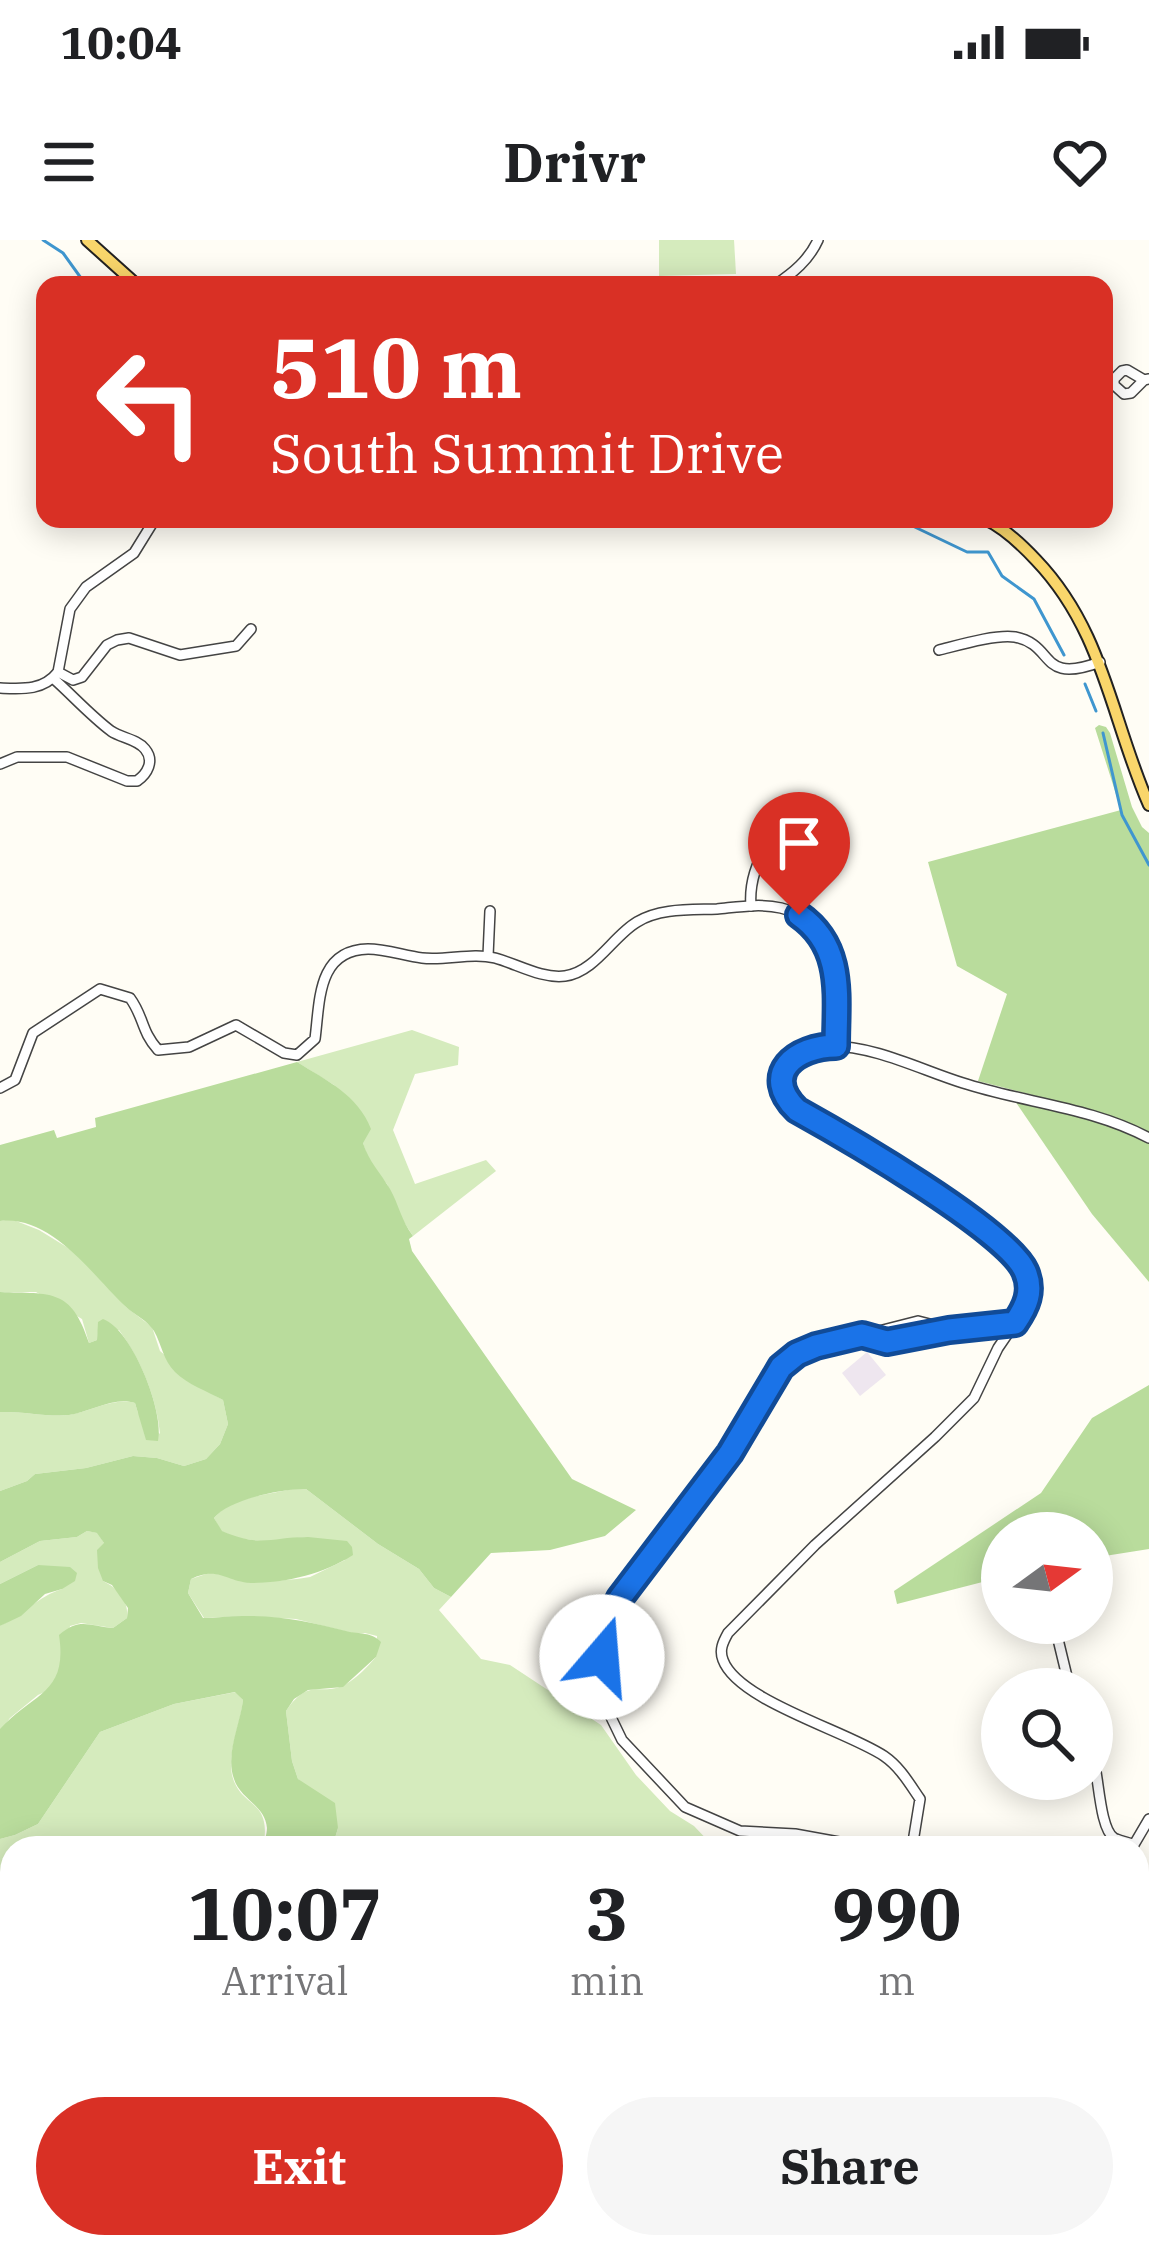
<!DOCTYPE html>
<style>
:root{--surface:#fff;--page:#f6f6f6;--text:#202124;--muted:#757577;--accent:#d93025}
body{margin:0;font-family:"IBM Plex Serif",serif;background:var(--page);color:var(--text);height:100vh;display:flex;flex-direction:column;font-size:45px;white-space:nowrap}
*{box-sizing:border-box;margin:0}
p{font-size:39px;color:var(--muted)}
.icon{flex:none;width:66px;height:66px;fill:none;stroke:currentColor;stroke-width:2;stroke-linecap:round;stroke-linejoin:round}
.map{position:relative;flex:1;overflow:hidden}
.side{position:absolute;left:0px;top:1596px;width:1149px;height:423px;display:flex;flex-direction:column;background:var(--surface);border-radius:36px 36px 0 0;box-shadow:0 6px 30px #0003}
.side>*{flex:none}
.hud{position:absolute;left:36px;top:36px;width:1077px;height:252px;border-radius:24px;box-shadow:0 6px 30px #0003;background:#d93025;color:#fff;overflow:hidden}
.needle{width:78px;rotate:75deg}
.buttons{position:absolute;left:981px;top:1272px;display:grid;gap:24px}
.buttons a{display:grid;place-items:center;width:132px;height:132px;border-radius:50%;background:var(--surface);box-shadow:0 6px 30px #0003;font-size:60px}
.pin{position:absolute;display:grid;place-items:center;width:102px;height:102px;color:#fff;margin:-123px -51px;border-radius:50% 50% 50% 0;rotate:-45deg;box-shadow:0 0 12px #0007}
.pin .icon{rotate:45deg}
.me{position:absolute;width:132px;margin:-66px;rotate:18deg;stroke-linejoin:round;filter:drop-shadow(0 0 9px #0008)}
.turn{display:flex;align-items:center;gap:42px;height:252px;padding:0 36px;font-size:54px}
.turn .icon{width:156px;height:156px;stroke-width:2.5}
.turn b{display:block;font-size:84px;line-height:102px}
.eta{display:flex;justify-content:space-evenly;align-items:center;height:204px;text-align:center}
.eta b{font-size:72px;font-weight:700;line-height:84px}
.cta{display:flex;gap:24px;margin-top:auto;padding:24px 36px}
.cta a{flex:1;height:138px;border-radius:72px;background:var(--accent);color:#fff;font-size:48px;font-weight:700;line-height:138px;text-align:center}
.cta a+a{background:var(--page);color:var(--text)}
.status{display:flex;justify-content:space-between;align-items:center;height:84px;padding:0 60px;background:var(--surface);direction:ltr}
.status svg{height:33px;fill:currentColor}
header{display:flex;justify-content:space-between;align-items:center;height:156px;padding:0 36px;background:var(--surface);font-size:54px;font-weight:700}
.map>svg:first-child{display:block}
</style>
<div class="status"><b>10:04</b><svg viewBox="0 0 49 12"><path d="M0 12V9h3v3zM5 12V6h3v6zM10 12V3h3v9zM15 12V0h3v12zM26 1h20v11H26zM47 4h2v5h-2z"/></svg></div>
<header><svg class="icon" aria-label="menu" viewBox="0 0 24 24"><path d="M4 6h16M4 12h16M4 18h16"/></svg>Drivr<svg class="icon" aria-label="heart" viewBox="0 0 24 24"><path d="M12 20l-8-8c-3-5 5-10 8-4 3-6 11-1 8 4z"/></svg></header>
<div class="map">
<svg width="1149" height="2018" viewBox="0 0 1149 2018">
<rect width="100%" height="100%" fill="#fffdf5"/>
<path fill="#eee6ef" d="M867,1112L886,1135L860,1156L842,1133Z"/>
<g fill="#d5ebbd">
<path d="M659,0H734L736,34L659,36Z"/>
<path d="M412,790L459,807L458,825L415,834L393,890L415,944L486,920L496,931L413,996L398,973L387,944L369,922L363,903L334,845L297,822Z"/>
<path d="M11,979L39,990L78,1014L126,1067L152,1087L160,1111L208,1151L223,1160L228,1184L220,1204L206,1219L184,1226L157,1218L133,1216L86,1228L35,1234L27,1241L0,1251V1172C22,1171 46,1177 69,1175C90,1172 114,1157 135,1163L138,1173L160,1194C157,1158 140,1118 119,1090L98,1091L97,1100L89,1103L82,1079L36,1052H0V981Z"/>
<path d="M295,1248L306,1249L378,1304L419,1329L434,1348L451,1357L439,1370L481,1419L510,1425L601,1485L636,1535L670,1571L694,1586L715,1608H332L338,1588L298,1539L292,1521L286,1471C310,1435 322,1458 346,1444C357,1438 368,1426 376,1417L377,1396L365,1393H352L296,1379L244,1376L204,1378L188,1353L191,1339L212,1332L251,1343L297,1339L310,1337L345,1320L305,1297L268,1302L237,1298L221,1291L214,1278C232,1255 268,1256 295,1248Z"/>
<path d="M87,1291L98,1293L104,1303L103,1341C118,1348 129,1361 127,1378L113,1388L81,1383L70,1386L61,1428L49,1450L38,1455L10,1478L0,1492V1386C22,1375 39,1356 62,1349L38,1325L0,1344V1322L40,1301L77,1297Z"/>
<path d="M236,1452L243,1460C241,1483 227,1513 232,1535C241,1570 273,1557 263,1608H12V1756L0,1746V1599L15,1595L38,1584L100,1492L174,1464Z"/>
</g>
<g fill="#b9dc9c">
<path d="M1099,485L1106,487L1110,493L1132,567L1142,587L1149,593V893L1106,874L978,841L1007,754L957,726L928,622L1121,570L1095,488Z"/>
<path d="M297,822C326,840 358,855 371,889L363,903C369,922 380,932 390,949C399,965 401,980 413,996L409,999L412,1011L572,1239L636,1270L605,1296L550,1310L491,1313L451,1357L434,1348L419,1329L378,1304L306,1249C283,1248 228,1260 214,1278L222,1291C262,1308 270,1297 308,1297C321,1298 334,1300 347,1301L352,1307L353,1315C323,1334 289,1342 254,1343C227,1343 219,1325 191,1339L188,1353L203,1378C216,1378 229,1376 242,1376C278,1375 312,1382 346,1391C361,1395 370,1391 381,1402L376,1417L343,1447L308,1450L294,1459L286,1471L292,1521L298,1539L335,1563L338,1588L332,1608H263C264,1601 267,1595 267,1588C265,1565 240,1559 234,1539C225,1515 240,1485 243,1460L235,1452L174,1464L100,1492L38,1584L15,1595L0,1599V1489C34,1452 68,1454 59,1395C80,1377 88,1386 113,1388L127,1378L128,1368L112,1345L103,1341L98,1328L97,1310L104,1303L97,1293L87,1291L77,1297L40,1301L0,1322V1251L27,1241L35,1234L86,1228L133,1216L157,1218L184,1226L206,1219L220,1204L228,1184L223,1160C207,1151 188,1145 175,1132C163,1120 162,1105 154,1091C148,1081 135,1075 126,1067C93,1036 52,975 0,981V905L54,890L57,898L96,887L95,878Z"/>
<path d="M1015,861L1107,884L1149,903V1042L1092,974Z"/>
<path d="M0,1052C52,1054 71,1048 89,1103L97,1100L98,1082L103,1079C132,1089 165,1173 158,1201L146,1200L135,1163C115,1156 90,1172 69,1175C46,1177 22,1171 0,1172Z"/>
<path d="M1149,1145V1309L1092,1318V1293H1002V1337L897,1364L894,1351L1041,1253L1092,1178Z"/>
<path d="M38,1325L70,1327L77,1333L75,1341L62,1349L45,1354L21,1376L0,1386V1344Z"/>
<path d="M0,1746L12,1756V2007H1070L1073,2018H0Z"/>
</g>
<g fill="none" stroke-linecap="round" stroke-linejoin="round">
<g stroke="#3f96cf" stroke-width="3">
<path d="M43,0L63,13L86,45"/>
<path d="M898,279L967,312H988L1002,336L1034,359L1064,415"/>
<path d="M1085,444L1096,471"/>
<path d="M1103,493L1122,575L1149,625"/>
<path d="M0,1827L12,1826"/>
<path d="M630,2007L640,2018"/>
</g>
<g stroke="#444" stroke-width="12">
<g id="minor">
<path d="M775,45C793,33 809,20 818,0"/>
<path d="M1144,140L1127,130L1122,131L1114,139V145L1124,154L1131,153L1144,140L1149,139"/>
<path d="M939,410C959,405 996,394 1015,397C1056,405 1038,445 1100,422"/>
<path d="M58,432L73,440L82,437L107,405L117,400L129,398L180,415L236,406L251,389"/>
<path d="M0,448C22,449 43,451 58,432L70,369L86,347L134,313L155,279"/>
<path d="M0,524L17,517H67L127,541H137C147,534 155,521 145,509C137,499 121,498 111,491C91,476 73,456 54,439"/>
<path d="M751,666C749,642 757,622 769,601"/>
<path d="M488,716L490,671"/>
<path d="M0,848L15,840L33,793L100,749L130,758C144,777 141,791 158,810L189,807L236,785L284,813L297,815L315,799C320,761 317,710 368,709C386,709 405,716 422,718C446,721 472,712 495,718C517,724 542,739 565,736C595,732 613,696 637,682C660,668 690,670 717,669C738,667 760,663 781,668C846,683 837,756 836,806"/>
<path d="M867,1097L887,1102L949,1089L1015,1083"/>
<path d="M1057,1383L1056,1391L1070,1449"/>
<path d="M1092,1513C1099,1533 1099,1588 1114,1598C1115,1599 1132,1604 1133,1604"/>
<path d="M872,1608L795,1594L740,1591L685,1567L622,1500L607,1469L602,1417L607,1385L620,1359L730,1213L781,1127L797,1114L816,1107L918,1081L949,1089"/>
<path d="M907,1608L913,1602L920,1559C909,1543 900,1527 884,1516C847,1491 738,1461 723,1420C719,1410 723,1402 728,1393L815,1305L935,1197L974,1158L998,1108L1026,1067L1030,1048L1025,1029L1004,1005L882,920L792,865C784,855 780,844 785,831C792,812 811,806 830,806C876,806 921,830 963,843C1025,863 1091,867 1149,898"/>
<path d="M1132,1608L1149,1579"/>
<path d="M1137,1772L1149,1789"/>
</g>
</g>
<g stroke="#222" stroke-width="14">
<g id="major">
<path d="M87,0L137,45"/>
<path d="M985,279C1004,288 1022,305 1036,320C1104,391 1111,479 1149,565"/>
</g>
</g>
<use href="#minor" stroke="#fff" stroke-width="9"/>
<use href="#major" stroke="#f9d66b" stroke-width="10"/>
</g>
<g fill="none" stroke-linecap="round" stroke-linejoin="round">
<g stroke="#114b97" stroke-width="30">
<path id="route" d="M602,1417L607,1385L620,1358L730,1213L781,1127L797,1114L816,1106L862,1095L887,1102L949,1090L1015,1083C1026,1067 1034,1051 1025,1031C1007,990 842,895 797,870C760,834 796,806 836,806C836,757 845,707 799,675"/>
</g>
<use href="#route" stroke="#1a73e8" stroke-width="21"/>
</g>
</svg>
<div class="buttons">
<a><svg class="needle" viewBox="-14 -14 28 28"><path d="M0-13l5 13h-10z" fill="#e53935"/><path d="M0 13l5-13h-10z" fill="#757577"/></svg></a>
<a><svg class="icon" aria-label="search" viewBox="0 0 24 24"><circle cx="10" cy="10" r="6"/><path d="M15 15l6 6"/></svg></a>
</div>
<div class="pin" style="left:799px;top:675px;background:#d93025"><svg class="icon" aria-label="arrive" viewBox="0 0 24 24"><path d="M6 21V4h12l-3 4 3 4H6"/></svg></div>
<svg class="me" style="left:602px;top:1417px" viewBox="-20 -20 40 40"><circle r="19" fill="#fff"/><path d="M0-13L10 11 0 6-10 11z" fill="#1a73e8"/></svg>
<div class="hud">
<div class="turn"><svg class="icon" aria-label="left" viewBox="0 0 24 24"><path d="M17 20v-9H6M10 6l-5 5 5 5"/></svg><div><b>510 m</b>South Summit Drive</div></div>
</div>
<section class="side">
<div class="eta">
<div><b>10:07</b><p>Arrival</p></div>
<div><b>3</b><p>min</p></div>
<div><b>990</b><p>m</p></div>
</div>
<div class="cta"><a>Exit</a><a>Share</a></div>
</section>
</div>
